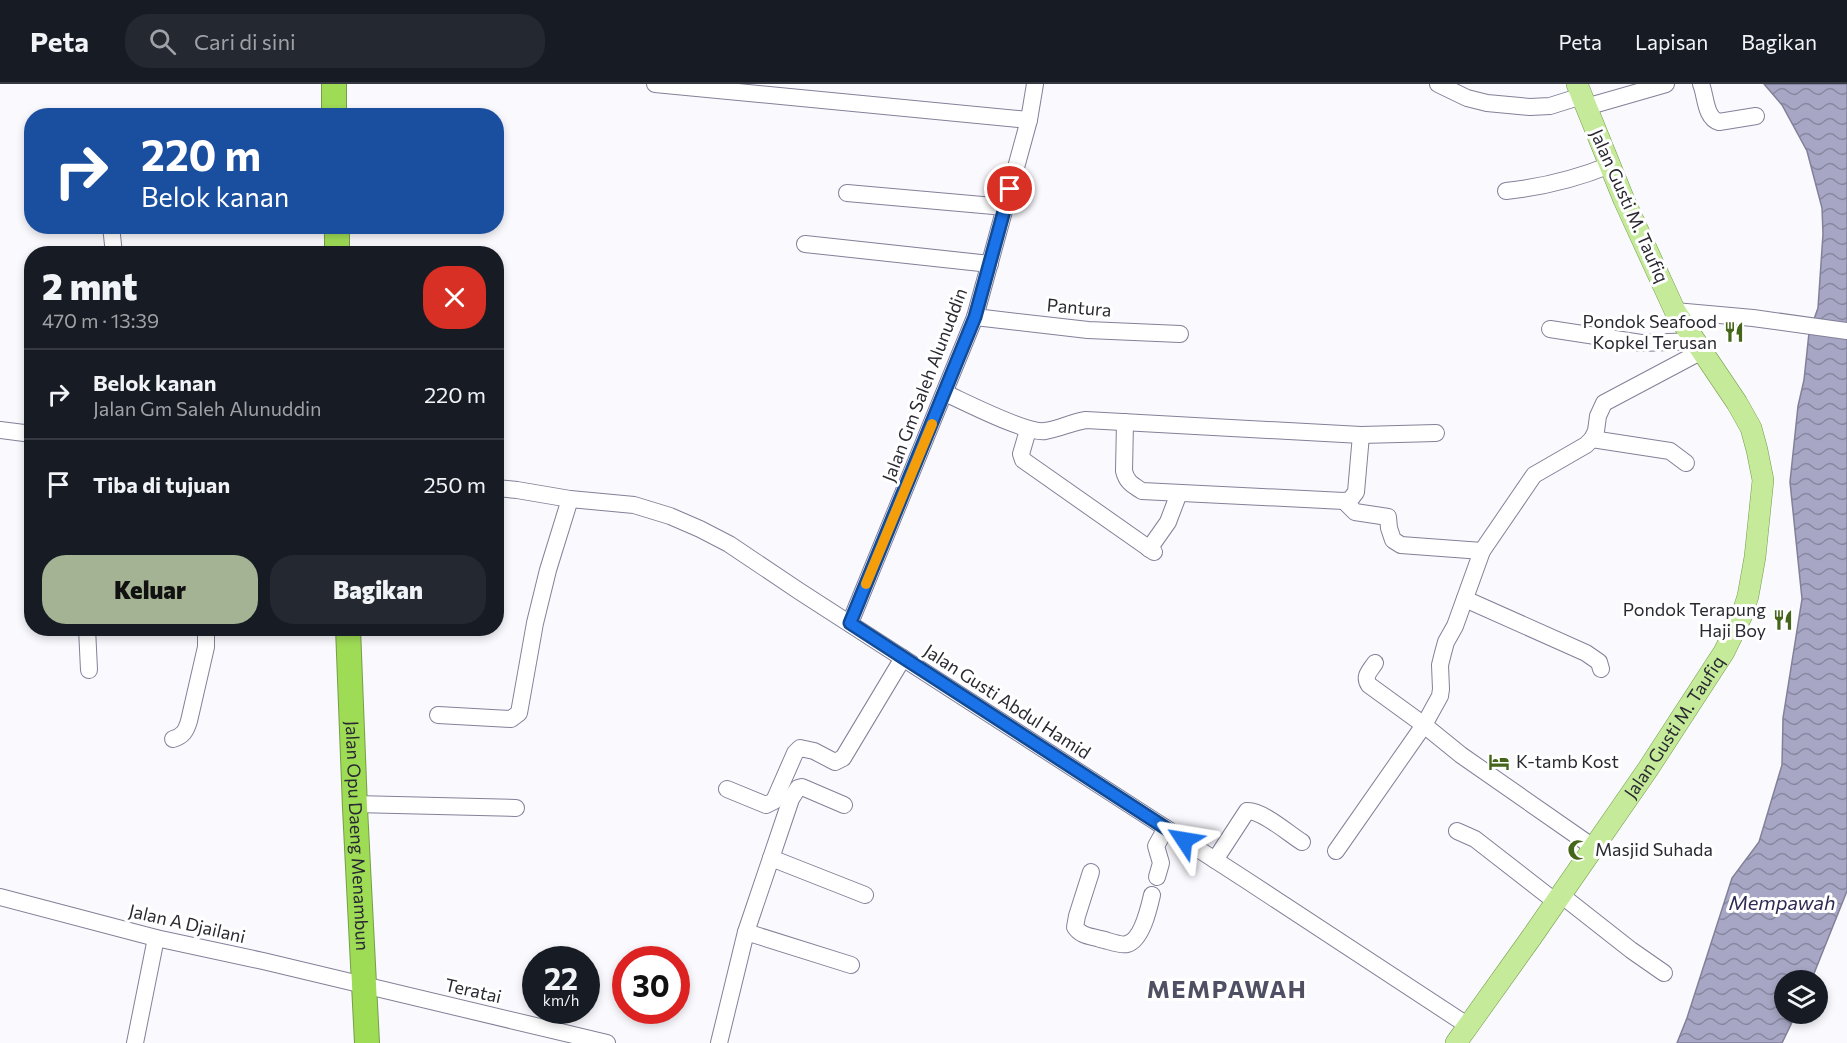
<!DOCTYPE html>
<html lang="id">
<meta charset="utf-8">
<style>
:root{--surface:#171b24;--page:#242831;--text:#f1f3f6;--muted:#9ea1a6;--line:#363941;--accent:#a4b393}
body{margin:0;font-family:Commissioner,sans-serif;background:var(--page);color:var(--text);height:100vh;display:flex;flex-direction:column;font-size:22px;white-space:nowrap}
*{box-sizing:border-box;margin:0}
p{font-size:20px;color:var(--muted)}
.icon{flex:none;width:33px;height:33px;fill:none;stroke:currentColor;stroke-width:2;stroke-linecap:round;stroke-linejoin:round}
.map{position:relative;flex:1;overflow:hidden}
.panel{position:absolute;left:24px;top:162px;width:480px;height:390px;display:flex;flex-direction:column;background:var(--surface);border-radius:24px;box-shadow:0 3px 9px #0003}
.panel>*{flex:none}
.top-card{position:absolute;left:24px;top:24px;width:480px;height:126px;border-radius:24px;box-shadow:0 3px 9px #0003;background:#1a4fa0;color:#fff;overflow:hidden}
.controls{position:absolute;left:1774px;top:886px;display:grid;gap:12px}
.controls a{display:grid;place-items:center;width:54px;height:54px;border-radius:50%;background:var(--surface);box-shadow:0 3px 9px #0003;font-size:30px}
.speed{position:absolute;left:522px;top:862px;display:flex;gap:12px;font-size:30px;font-weight:700;text-align:center}
.speed>*{display:grid;place-content:center;width:78px;height:78px;border-radius:50%;background:var(--surface);box-shadow:0 3px 9px #0003;line-height:1}
.speed small{font-size:15px;font-weight:400}
.speed .limit{border:9px solid #d22;background:#fff;color:#111}
.pin{position:absolute;display:grid;place-items:center;width:51px;height:51px;color:#fff;margin:-26px;border:3px solid #fff;border-radius:50%;box-shadow:0 2px 6px #0007}
.me{position:absolute;width:66px;margin:-33px;rotate:303deg;stroke-linejoin:round;filter:drop-shadow(0 0 4px #0008)}
.turn{display:flex;align-items:center;gap:21px;height:126px;padding:0 18px;font-size:27px}
.turn .icon{width:78px;height:78px;stroke-width:2.5}
.turn b{display:block;font-size:42px;line-height:51px}
.round{display:grid;place-items:center;flex:none;width:63px;height:63px;border-radius:24px;background:var(--page)}
.head{display:flex;align-items:center;justify-content:space-between;height:102px;padding:0 18px}
h1{font-size:36px;font-weight:800;line-height:45px}
.action{display:flex;gap:12px;margin-top:auto;padding:12px 18px}
.action a{flex:1;height:69px;border-radius:24px;background:var(--accent);color:#111;font-size:24px;font-weight:800;line-height:69px;text-align:center}
.action a+a{background:var(--page);color:var(--text)}
ul{padding:0;list-style:none}
li{display:flex;align-items:center;gap:18px;height:90px;padding:0 18px;border-top:2px solid var(--line)}
li div{flex:1}
li b{display:block;font-size:22px}
li em{font-style:normal}
header{display:flex;align-items:center;gap:36px;box-sizing:border-box;height:84px;padding:0 30px;background:var(--surface);border-bottom:2px solid var(--line)}
header strong{font-size:28px}
nav{display:flex;gap:33px;margin-inline-start:auto;font-size:21px}
.search{width:420px;height:54px;background:var(--page);display:flex;align-items:center;gap:15px;box-sizing:border-box;padding:0 21px;border-radius:24px;color:var(--muted);font-size:22px}
.map>svg:first-child{display:block}
</style>
<header>
<strong>Peta</strong>
<div class="search"><svg class="icon" aria-label="search" viewBox="0 0 24 24"><circle cx="10" cy="10" r="6"/><path d="M15 15l6 6"/></svg>Cari di sini</div>
<nav><a>Peta</a><a>Lapisan</a><a>Bagikan</a></nav>
</header>
<div class="map">
<svg width="1847" height="959" viewBox="0 0 1847 959">
<defs>
<pattern id="water-waves" width="16" height="10" patternUnits="userSpaceOnUse" patternTransform="scale(1.5)"><rect width="16" height="10" fill="#a7a6c4"/><path d="M0 5q4-4 8 0t8 0" fill="none" stroke="#8887a0"/></pattern>
</defs>
<rect width="100%" height="100%" fill="#f9f9fe"/>
<path fill="url(#water-waves)" stroke="#818098" stroke-width="1.5" d="M1764,0H1847V807L1811,897H1785V930H1796L1782,959H1677L1687,934L1732,794L1759,758L1782,681L1783,634L1802,515L1790,398L1798,322L1804,296L1809,249L1818,224L1823,150L1822,124L1807,67L1782,21Z"/>
<g fill="none" stroke-linecap="round" stroke-linejoin="round">
<g stroke="#828198" stroke-width="18">
<g id="minor">
<path d="M655,0L1029,36"/>
<path d="M1438,0L1467,14L1487,19L1530,23L1550,22L1582,12"/>
<path d="M1701,0C1706,12 1705,34 1719,38L1756,32"/>
<path d="M1586,23L1666,0"/>
<path d="M1506,107C1543,103 1576,95 1610,81"/>
<path d="M847,109L1005,123"/>
<path d="M111,142L114,170"/>
<path d="M805,160L990,180"/>
<path d="M1675,227L1753,234L1847,247"/>
<path d="M975,233L1088,246L1180,250"/>
<path d="M1550,245L1641,259L1696,257"/>
<path d="M945,309C965,318 1027,350 1045,347C1059,345 1072,338 1086,336L1361,351L1436,349"/>
<path d="M1125,338L1124,387C1127,399 1133,401 1142,407L1344,417L1350,416L1356,408L1361,351"/>
<path d="M0,346L32,350"/>
<path d="M1028,346L1021,370L1023,376L1154,468"/>
<path d="M1592,355L1670,367L1686,379"/>
<path d="M496,404L517,406L570,415L634,421L670,432L700,445L729,460L799,507L1246,796L1467,941"/>
<path d="M1344,417L1355,428L1388,433L1389,444L1393,456L1401,461L1482,467"/>
<path d="M1149,465L1168,438L1179,409"/>
<path d="M1465,515L1586,569L1599,578L1601,585"/>
<path d="M850,539L975,233L1029,36L1035,0"/>
<path d="M87,544L89,586"/>
<path d="M438,631L511,635L519,629L535,539L548,486L570,415"/>
<path d="M173,655C183,652 186,647 189,637L206,563V544"/>
<path d="M727,705L766,721L774,717L795,669L800,664L814,667L835,678L843,674L903,574"/>
<path d="M355,720L516,724"/>
<path d="M1457,747L1475,755L1556,818"/>
<path d="M1593,763L1461,671L1424,641L1440,612L1441,605L1440,581L1443,569L1446,558L1455,542L1482,467L1534,391L1586,361L1592,355L1596,347L1598,332L1604,319L1702,267"/>
<path d="M1336,767L1424,641L1369,601C1363,592 1370,587 1375,579"/>
<path d="M771,774L865,811"/>
<path d="M1215,776L1247,727C1262,726 1289,750 1302,758"/>
<path d="M1091,788L1077,832L1075,843C1081,852 1090,852 1100,855C1107,856 1120,862 1127,860C1142,856 1149,824 1152,811"/>
<path d="M1157,793L1161,779L1156,762L1166,744"/>
<path d="M1561,811L1631,866L1664,889"/>
<path d="M0,813L156,854L263,877L607,959"/>
<path d="M746,848L851,881"/>
<path d="M135,959L156,854"/>
<path d="M719,959L746,848L791,715L798,704L802,703L844,721"/>
</g>
</g>
<g stroke="#769d49" stroke-width="22">
<g id="major">
<path id="s1" d="M1456,959L1531,854L1648,685L1724,568L1742,531L1748,512L1755,473L1763,396L1757,366L1751,344L1737,319L1675,227L1624,116L1577,0"/>
</g>
</g>
<g stroke="#769d49" stroke-width="26">
<g id="highway">
<path d="M334,0V32"/>
<path d="M337,142V170"/>
<path id="s2" d="M348,544L355,724L367,959"/>
</g>
</g>
<use href="#minor" stroke="#fff" stroke-width="16"/>
<use href="#major" stroke="#c5ea9a" stroke-width="21"/>
<use href="#highway" stroke="#9fdc56" stroke-width="24"/>
</g>
<g fill="none" stroke-linecap="round" stroke-linejoin="round">
<g stroke="#114b97" stroke-width="15">
<path id="route" d="M1010,105L975,233L850,539L1184,756"/>
</g>
<use href="#route" stroke="#1a73e8" stroke-width="10"/>
<path stroke="#f59e0b" stroke-width="10" d="M866,500L932,340"/>
</g>
<defs>
<g id="restaurant-bare" transform="scale(1.62)"><path d="M-5-6h1v4h1v-4h1v4h1v-4h1v5L-1.5 .5V6h-2V.5L-5-1ZM5-6V6H3V1.5H1.5Q1.5-4 5-6Z" fill="#45651b" stroke="#fff" stroke-width="2.5" paint-order="stroke"/></g>
<g id="hotel-bare" transform="scale(1.62)"><path d="M-6-4.5h1.5V1H6V5H4.5V3h-9V5H-6ZM-4 0a1.8 1.8 0 1 1 3.6 0ZM.5 0V-2.5h3Q6-2.5 6 0Z" fill="#45651b" stroke="#fff" stroke-width="2.5" paint-order="stroke"/></g>
<g id="mosque-bare" transform="scale(1.62)"><path d="M3.5-4.9A6 6 0 1 0 3.5 4.9A5 5 0 1 1 3.5-4.9Z" fill="#45651b" stroke="#fff" stroke-width="2.5" paint-order="stroke"/></g>
</defs>
<g fill-rule="evenodd">
<use href="#restaurant-bare" x="1734" y="248"/>
<use href="#restaurant-bare" x="1783" y="536"/>
<use href="#hotel-bare" x="1499" y="678"/>
<use href="#mosque-bare" x="1578" y="766"/>
</g>
<g text-anchor="middle" stroke-width="6" stroke-linejoin="round" paint-order="stroke">
<g font-size="18" fill="#292932" stroke="#fff">
<text transform="translate(1629 122) rotate(66)" y="6">Jalan Gusti M. Taufiq</text>
<text transform="translate(1079 224) rotate(5)" y="6">Pantura</text>
<text transform="translate(925 301) rotate(-69)" y="6">Jalan Gm Saleh Alunuddin</text>
<text transform="translate(1007 618) rotate(33)" y="6">Jalan Gusti Abdul Hamid</text>
<text dy="6" stroke="none"><textPath href="#s1" startOffset="384">Jalan Gusti M. Taufiq</textPath></text>
<text dy="6" stroke="none"><textPath href="#s2" startOffset="208">Jalan Opu Daeng Menambun</textPath></text>
<text transform="translate(187 840) rotate(13)" y="6">Jalan A Djailani</text>
<text transform="translate(473 907) rotate(13)" y="6">Teratai</text>
</g>
<g font-size="18" fill="#292932" stroke="#fff" text-anchor="end">
<text x="1717" y="244">Pondok Seafood<tspan x="1717" dy="21">Kopkel Terusan</tspan></text>
<text x="1766" y="532">Pondok Terapung<tspan x="1766" dy="21">Haji Boy</tspan></text>
<text x="1516" y="684" text-anchor="start">K-tamb Kost</text>
<text x="1595" y="772" text-anchor="start">Masjid Suhada</text>
</g>
<g font-size="20" font-style="italic" fill="#2f2a53" stroke="#fff">
<text x="1782" y="826">Mempawah</text>
</g>
<g font-size="24" font-weight="bold" letter-spacing="1.5" fill="#505065" stroke="#fff">
<text x="1227" y="914">MEMPAWAH</text>
</g>
</g>
</svg>
<div class="controls">
<a><svg class="icon" aria-label="layers" viewBox="0 0 24 24"><path d="M12 4l9 5-9 5-9-5zM3 14l9 5 9-5"/></svg></a>
</div>
<div class="speed"><div>22<small>km/h</small></div><div class="limit">30</div></div>
<div class="pin" style="left:1010px;top:105px;background:#d93025"><svg class="icon" aria-label="arrive" viewBox="0 0 24 24"><path d="M6 21V4h12l-3 4 3 4H6"/></svg></div>
<svg class="me" style="left:1184px;top:756px" viewBox="-20 -20 40 40"><path d="M0-17L14 15 0 8-14 15z" fill="#1a73e8" stroke="#fff" stroke-width="4"/></svg>
<div class="top-card">
<div class="turn"><svg class="icon" aria-label="right" viewBox="0 0 24 24"><path d="M7 20v-9h11M14 6l5 5-5 5"/></svg><div><b>220 m</b>Belok kanan</div></div>
</div>
<section class="panel">
<div class="head"><div><h1>2 mnt</h1><p>470 m · 13:39</p></div><a class="round" style="background:#d93025;color:#fff"><svg class="icon" aria-label="close" viewBox="0 0 24 24"><path d="M6 6l12 12M18 6L6 18"/></svg></a></div>
<ul>
<li><svg class="icon" aria-label="right" viewBox="0 0 24 24"><path d="M7 20v-9h11M14 6l5 5-5 5"/></svg><div><b>Belok kanan</b><p>Jalan Gm Saleh Alunuddin</p></div><em>220 m</em></li>
<li><svg class="icon" aria-label="arrive" viewBox="0 0 24 24"><path d="M6 21V4h12l-3 4 3 4H6"/></svg><div><b>Tiba di tujuan</b></div><em>250 m</em></li>
</ul>
<div class="action"><a>Keluar</a><a>Bagikan</a></div>
</section>
</div>
